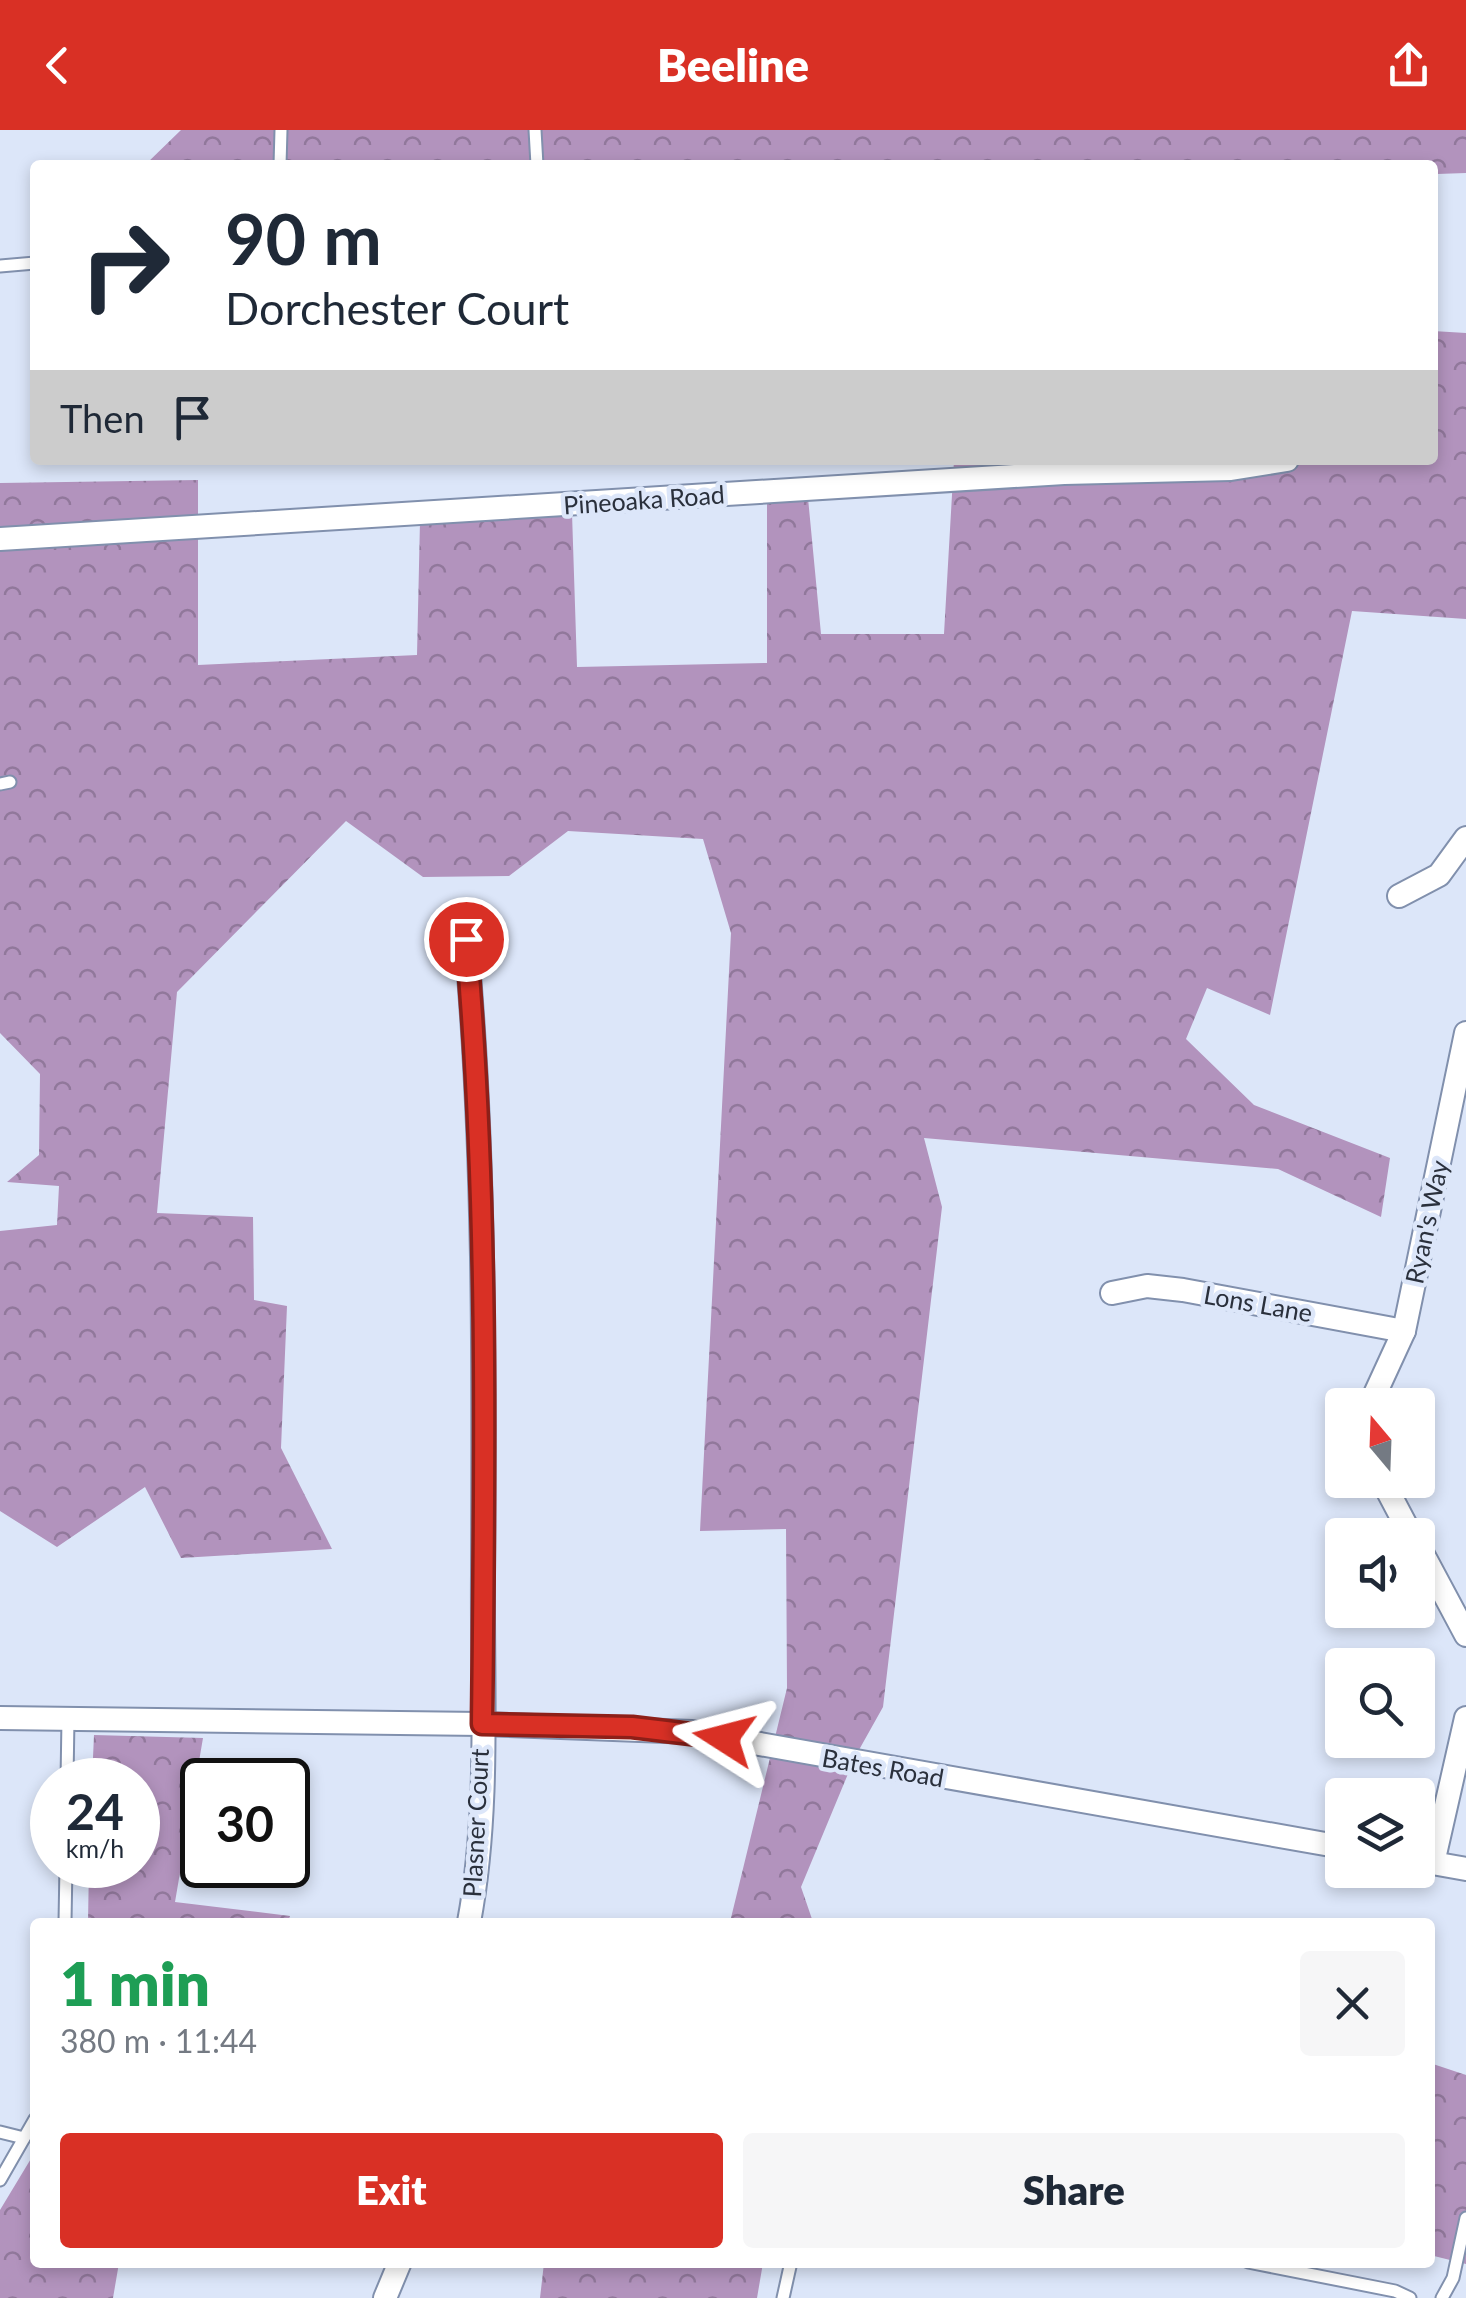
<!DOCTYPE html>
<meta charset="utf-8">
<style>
:root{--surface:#fff;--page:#f6f6f7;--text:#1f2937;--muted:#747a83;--accent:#d93025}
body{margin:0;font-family:Lato,sans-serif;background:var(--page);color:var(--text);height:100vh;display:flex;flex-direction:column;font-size:38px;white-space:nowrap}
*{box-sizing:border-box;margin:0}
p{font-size:32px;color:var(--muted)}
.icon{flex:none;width:55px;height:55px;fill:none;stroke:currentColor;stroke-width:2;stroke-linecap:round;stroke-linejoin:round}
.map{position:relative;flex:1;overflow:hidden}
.panel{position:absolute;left:30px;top:1788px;width:1405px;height:350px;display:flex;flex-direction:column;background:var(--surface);border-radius:10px;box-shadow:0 5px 15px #0003}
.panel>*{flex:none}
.hud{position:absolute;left:30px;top:30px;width:1408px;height:305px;border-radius:10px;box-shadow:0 5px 15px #0003;background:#fff;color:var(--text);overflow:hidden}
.needle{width:65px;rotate:341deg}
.tools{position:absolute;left:1325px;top:1258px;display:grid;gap:20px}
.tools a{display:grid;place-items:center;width:110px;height:110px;border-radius:10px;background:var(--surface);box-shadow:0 5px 15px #0003;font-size:50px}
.speed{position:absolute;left:30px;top:1628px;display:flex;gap:20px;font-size:50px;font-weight:700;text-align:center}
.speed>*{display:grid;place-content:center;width:130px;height:130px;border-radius:50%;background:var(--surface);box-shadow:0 5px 15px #0003;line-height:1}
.speed small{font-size:25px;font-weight:400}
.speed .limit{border:5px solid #111;border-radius:15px;background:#fff;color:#111}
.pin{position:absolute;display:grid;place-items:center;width:85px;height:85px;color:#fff;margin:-42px;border:5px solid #fff;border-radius:50%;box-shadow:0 2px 10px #0007}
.me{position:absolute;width:110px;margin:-55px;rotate:279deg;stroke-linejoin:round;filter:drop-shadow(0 0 8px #0008)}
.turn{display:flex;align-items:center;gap:35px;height:210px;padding:0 30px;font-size:45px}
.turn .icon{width:130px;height:130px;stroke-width:2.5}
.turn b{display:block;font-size:70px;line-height:85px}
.then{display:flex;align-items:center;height:95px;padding:0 30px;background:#0003;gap:20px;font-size:38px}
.round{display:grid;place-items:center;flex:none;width:105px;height:105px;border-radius:10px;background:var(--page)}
.summary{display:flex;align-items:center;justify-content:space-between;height:170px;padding:0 30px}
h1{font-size:60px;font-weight:800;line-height:75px;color:#1e9e55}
.cta{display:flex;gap:20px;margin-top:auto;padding:20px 30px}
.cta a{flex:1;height:115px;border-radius:10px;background:var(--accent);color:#fff;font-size:40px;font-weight:800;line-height:115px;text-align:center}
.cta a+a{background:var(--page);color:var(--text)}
header{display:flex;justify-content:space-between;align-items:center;height:130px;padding:0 30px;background:var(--accent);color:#fff;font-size:45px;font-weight:800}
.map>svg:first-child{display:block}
</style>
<header><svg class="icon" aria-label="back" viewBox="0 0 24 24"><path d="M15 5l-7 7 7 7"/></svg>Beeline<svg class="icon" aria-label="share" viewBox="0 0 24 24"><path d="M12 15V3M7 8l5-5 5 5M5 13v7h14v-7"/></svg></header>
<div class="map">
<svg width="1466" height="2168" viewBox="0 0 1466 2168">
<defs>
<pattern id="forest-crowns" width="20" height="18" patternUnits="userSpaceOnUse" patternTransform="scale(2.5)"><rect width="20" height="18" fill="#b293bd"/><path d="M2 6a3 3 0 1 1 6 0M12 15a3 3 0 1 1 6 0" fill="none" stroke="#91789b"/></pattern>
</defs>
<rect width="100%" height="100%" fill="#dce6f9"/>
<g fill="url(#forest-crowns)">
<path d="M181,0H1466V43L1437,44L1433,69L1432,35H145Z"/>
<path d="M1433,201L1466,203V489L1352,481L1270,885L1207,858L1186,909L1254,975L1390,1028L1381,1087L1278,1039L924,1008L942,1077L883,1577L855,1627L801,1757L813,1792H730L787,1558L786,1399L700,1401L731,803L703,709L568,701L509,746L423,747L346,691L177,862L157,1083L253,1087L254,1170L287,1176L281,1318L332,1419L181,1428L145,1357L57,1417L0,1381V1101L57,1095L59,1056L7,1052L39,1025L40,944L0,903V353L198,350V535L417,525L420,391L572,383L577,537L767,533V372L808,368L821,504H944L954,330H1432Z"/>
<path d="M94,1605L203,1608L175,1772L290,1786L288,1792H88L89,1735H138V1650H92Z"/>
<path d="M1430,1933L1466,1945V2134L1430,2125Z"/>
<path d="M35,2022V2132L119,2133L113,2168H0V2080Z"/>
<path d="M544,2133V2132L763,2133L757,2168H540Z"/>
</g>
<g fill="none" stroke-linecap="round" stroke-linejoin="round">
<g stroke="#8190ad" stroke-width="15">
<g id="lane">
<path d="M535,0L537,35"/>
<path d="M280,35L281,0"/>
<path d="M0,136L35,133"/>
<path d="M0,654L10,652"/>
<path d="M67,1650L68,1589"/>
<path d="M65,1792L66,1735"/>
<path d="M0,2002L24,2008"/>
<path d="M0,2050L35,1989"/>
<path d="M1248,2132L1395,2161L1410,2168"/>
<path d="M783,2168L791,2132"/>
<path d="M1442,2168L1453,2148L1466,2088"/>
</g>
</g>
<g stroke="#8190ad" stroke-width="26">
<g id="street">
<path d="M0,409L1064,343L1231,339L1287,330"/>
<path d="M1399,766L1439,745L1466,708"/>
<path d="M466,809C485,1021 484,1232 483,1445C482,1559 490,1680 469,1792"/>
<path d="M1112,1163L1147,1156L1183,1160L1404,1201"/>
<path d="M1374,1275L1375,1264L1404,1201L1466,903"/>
<path d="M1382,1350L1411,1405"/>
<path d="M1418,1415L1466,1505"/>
<path d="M0,1588L482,1594L692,1602L1342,1717"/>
<path d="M1421,1731L1466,1739"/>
<path d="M1433,1733L1466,1588"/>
<path d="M385,2168L400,2132"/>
</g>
</g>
<use href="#lane" stroke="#fff" stroke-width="11"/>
<use href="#street" stroke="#fff" stroke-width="22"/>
</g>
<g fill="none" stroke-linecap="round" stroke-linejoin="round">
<g stroke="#8d1f18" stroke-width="25">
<path id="route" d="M466,809C489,1070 485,1331 482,1594L632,1597L724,1608"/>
</g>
<use href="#route" stroke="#d93025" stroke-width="18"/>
</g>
<g text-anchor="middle" stroke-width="9" stroke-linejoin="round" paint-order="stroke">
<g font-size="25" fill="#2a303c" stroke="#dce6f9">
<text transform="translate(644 370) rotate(-4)" y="9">Pineoaka Road</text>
<text transform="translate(1427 1092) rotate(-78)" y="9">Ryan's Way</text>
<text transform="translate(1258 1174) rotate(10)" y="9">Lons Lane</text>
<text transform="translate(883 1638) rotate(10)" y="9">Bates Road</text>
<text transform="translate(476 1693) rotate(-87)" y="9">Plasner Court</text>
</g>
</g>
</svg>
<div class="tools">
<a><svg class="needle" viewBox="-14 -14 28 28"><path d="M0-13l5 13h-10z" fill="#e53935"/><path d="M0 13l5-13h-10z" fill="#747a83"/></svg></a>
<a><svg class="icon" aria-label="sound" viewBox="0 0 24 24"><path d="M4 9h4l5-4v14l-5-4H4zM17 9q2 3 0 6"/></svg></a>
<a><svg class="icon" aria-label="search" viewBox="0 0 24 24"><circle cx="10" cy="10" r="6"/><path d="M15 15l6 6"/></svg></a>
<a><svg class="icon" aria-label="layers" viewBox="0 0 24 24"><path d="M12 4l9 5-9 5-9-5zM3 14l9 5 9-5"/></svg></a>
</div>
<div class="speed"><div>24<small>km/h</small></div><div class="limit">30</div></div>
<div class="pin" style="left:466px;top:809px;background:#d93025"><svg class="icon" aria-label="arrive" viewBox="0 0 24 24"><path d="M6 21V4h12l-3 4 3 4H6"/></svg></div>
<svg class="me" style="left:724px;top:1608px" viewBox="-20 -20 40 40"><path d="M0-17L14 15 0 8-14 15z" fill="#d93025" stroke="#fff" stroke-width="4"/></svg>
<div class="hud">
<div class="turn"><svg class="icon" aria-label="right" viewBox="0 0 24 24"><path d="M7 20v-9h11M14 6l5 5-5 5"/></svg><div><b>90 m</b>Dorchester Court</div></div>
<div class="then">Then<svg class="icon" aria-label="arrive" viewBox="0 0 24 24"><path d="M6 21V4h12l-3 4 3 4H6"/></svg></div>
</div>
<section class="panel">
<div class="summary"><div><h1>1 min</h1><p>380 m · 11:44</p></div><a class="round"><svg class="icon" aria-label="close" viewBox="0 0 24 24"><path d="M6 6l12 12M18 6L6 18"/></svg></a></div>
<div class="cta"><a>Exit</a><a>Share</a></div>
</section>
</div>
